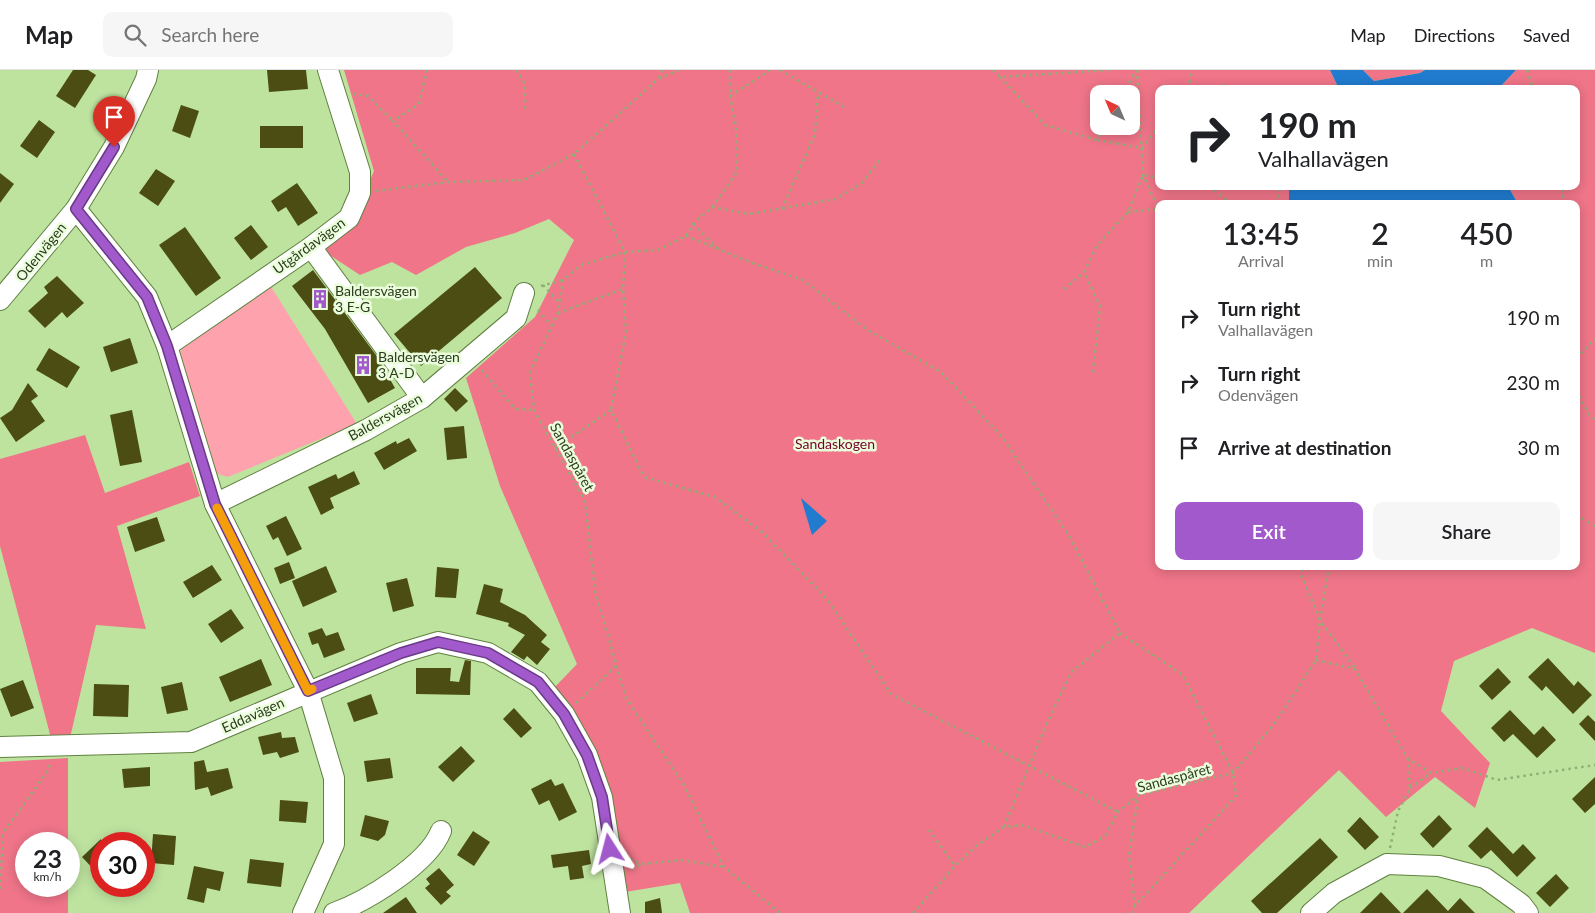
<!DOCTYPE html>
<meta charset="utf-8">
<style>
:root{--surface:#fff;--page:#f6f6f6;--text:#202124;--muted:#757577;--line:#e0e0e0;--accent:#a259cc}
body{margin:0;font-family:Lato,sans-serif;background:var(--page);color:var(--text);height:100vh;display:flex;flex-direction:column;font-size:19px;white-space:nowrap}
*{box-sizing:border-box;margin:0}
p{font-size:16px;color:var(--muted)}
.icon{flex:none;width:28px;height:28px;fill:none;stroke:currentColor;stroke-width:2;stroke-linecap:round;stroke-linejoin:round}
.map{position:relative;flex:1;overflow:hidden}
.panel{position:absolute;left:1155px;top:130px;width:425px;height:370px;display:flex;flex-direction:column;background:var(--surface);border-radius:10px;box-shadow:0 2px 12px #0003}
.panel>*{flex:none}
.guide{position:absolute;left:1155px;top:15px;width:425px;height:105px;border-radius:10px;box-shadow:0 2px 12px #0003;background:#fff;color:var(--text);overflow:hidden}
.needle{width:32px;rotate:316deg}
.controls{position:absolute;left:1090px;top:15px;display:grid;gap:10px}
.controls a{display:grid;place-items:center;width:50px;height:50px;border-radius:10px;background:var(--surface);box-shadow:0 2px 12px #0003;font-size:25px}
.speed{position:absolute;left:15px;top:762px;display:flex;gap:10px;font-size:25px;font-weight:700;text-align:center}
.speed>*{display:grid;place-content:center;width:65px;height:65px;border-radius:50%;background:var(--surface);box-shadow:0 2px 12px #0003;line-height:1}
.speed small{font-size:12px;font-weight:400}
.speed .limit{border:8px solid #d22;background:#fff;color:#111}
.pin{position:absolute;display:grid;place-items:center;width:42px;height:42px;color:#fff;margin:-51px -21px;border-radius:50% 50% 50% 0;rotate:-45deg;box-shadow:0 0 5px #0007}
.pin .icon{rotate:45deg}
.me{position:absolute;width:55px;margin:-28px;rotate:351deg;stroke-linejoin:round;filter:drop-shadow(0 0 4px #0008)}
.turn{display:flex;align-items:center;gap:18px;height:105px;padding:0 20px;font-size:22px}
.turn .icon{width:65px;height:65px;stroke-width:2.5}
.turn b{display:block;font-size:35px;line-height:42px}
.eta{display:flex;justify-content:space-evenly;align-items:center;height:85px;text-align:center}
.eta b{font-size:30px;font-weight:600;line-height:35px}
.button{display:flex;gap:10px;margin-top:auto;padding:10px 20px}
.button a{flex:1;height:58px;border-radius:10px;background:var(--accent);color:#fff;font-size:20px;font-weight:600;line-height:58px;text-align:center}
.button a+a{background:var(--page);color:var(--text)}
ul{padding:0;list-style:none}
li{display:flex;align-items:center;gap:15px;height:65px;padding:0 20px}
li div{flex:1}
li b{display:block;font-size:19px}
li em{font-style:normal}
header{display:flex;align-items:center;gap:30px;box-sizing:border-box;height:70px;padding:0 25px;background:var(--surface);border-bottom:1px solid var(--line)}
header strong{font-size:24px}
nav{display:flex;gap:28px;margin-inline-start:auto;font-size:18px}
.search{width:350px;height:45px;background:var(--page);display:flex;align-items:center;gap:12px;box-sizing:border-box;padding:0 18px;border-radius:10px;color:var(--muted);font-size:19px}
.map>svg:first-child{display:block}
</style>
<header>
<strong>Map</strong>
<div class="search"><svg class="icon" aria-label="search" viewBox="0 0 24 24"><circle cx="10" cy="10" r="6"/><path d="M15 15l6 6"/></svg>Search here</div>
<nav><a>Map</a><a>Directions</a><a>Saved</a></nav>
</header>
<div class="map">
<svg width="1595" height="843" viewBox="0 0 1595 843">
<rect width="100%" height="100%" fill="#bee39f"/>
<path fill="#fea3ae" d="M270,215L357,354L228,407L217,404L179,285L184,273Z"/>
<g fill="#f07589" fill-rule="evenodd">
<path d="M344,0H1330L1339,19H1159V116H1289V134H1159V496H1576V134H1518L1508,116H1576V19H1498L1516,0H1595V583L1532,558L1454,591L1441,641L1490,693L1475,738L1435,707L1386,747L1339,700L1189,843H690L680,813L625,822L609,725L553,619L577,594L500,416L466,308L535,247L574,170L549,149L515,163L466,177L416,205L392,192L360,205L322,180L352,152L374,101ZM1099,24H1131V56H1099Z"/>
<path d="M1363,0H1425L1420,3L1374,11Z"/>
<path d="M85,365L105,423L189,392L200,426L117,456L146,559L96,555L70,668H51L0,476V389Z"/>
<path d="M68,688V774H26V816H68V843H0V692Z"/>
</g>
<g fill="#217bcf">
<path d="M1330,0H1363L1374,11L1420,3L1425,0H1516L1498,19H1339Z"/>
<path d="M1289,116H1508L1518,134H1289Z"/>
<path d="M801,428L827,451L812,465Z"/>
</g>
<g fill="#4b4d13">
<path d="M73,0H88L96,5L75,38L56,26Z"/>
<path d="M267,0H306L308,19L269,22Z"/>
<path d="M181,35L199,41L190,68L172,61Z"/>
<path d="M39,50L55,62L37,88L20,76Z"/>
<rect x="260" y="56" width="43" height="22"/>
<path d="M156,99L175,111L158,136L139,123Z"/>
<path d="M0,103L14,114L0,133Z"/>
<path d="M297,113L318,143L298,156L286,137L278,142L271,131Z"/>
<path d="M251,155L268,177L251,190L234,168Z"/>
<path d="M185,157L221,208L196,226L159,175Z"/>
<path d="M475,197L502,228L421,296L394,264Z"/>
<path d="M313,200L376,285L395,318L368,333L325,259L292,216Z"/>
<path d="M57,206L84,233L67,248L62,242L45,258L28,241L48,223L44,217Z"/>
<path d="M130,268L138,293L111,302L103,277Z"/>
<path d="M49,278L80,297L67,318L36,300Z"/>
<path d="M28,313L38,326L31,331L45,351L16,372L0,348L12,340Z"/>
<path d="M455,318L468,331L456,342L444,329Z"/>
<path d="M132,340L142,392L120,396L110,345Z"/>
<path d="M464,356L467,388L447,390L444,358Z"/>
<path d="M409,368L417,381L384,400L374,383L396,371L397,374Z"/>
<path d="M354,401L360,414L330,428L334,438L321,445L308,417L336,404L338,409Z"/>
<path d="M286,446L302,479L287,486L278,467L273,470L266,456Z"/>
<path d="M157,447L165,471L135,482L127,457Z"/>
<path d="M289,492L295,508L280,514L274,498Z"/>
<path d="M212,495L222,510L193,528L183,512Z"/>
<path d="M326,496L337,522L303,537L292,511Z"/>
<path d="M437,497L459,499L456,528L435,527Z"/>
<path d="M407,508L414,536L393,542L386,513Z"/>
<path d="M484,514L503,519L500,532L525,545L547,565L541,572L550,579L537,595L527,586L524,590L511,582L525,565L508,556L509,553L476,544Z"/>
<path d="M231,539L244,558L221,573L208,554Z"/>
<path d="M322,558L326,566L338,562L345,580L324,588L318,573L312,575L308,563Z"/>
<path d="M1548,588L1574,616L1578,611L1592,625L1573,644L1546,616L1542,621L1528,607Z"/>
<path d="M261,589L272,615L230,632L219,607Z"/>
<path d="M465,590L471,591L470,625L416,624V598H451L450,611L459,612Z"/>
<path d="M1498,598L1511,612L1492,630L1479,616Z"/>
<path d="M23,610L34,638L11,647L0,619Z"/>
<path d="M182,612L188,640L167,644L161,617Z"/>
<path d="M94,614L129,615L128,647L93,646Z"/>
<path d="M371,624L378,644L354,652L347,633Z"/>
<path d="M514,638L532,658L521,668L503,649Z"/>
<path d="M1510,640L1534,665L1543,656L1556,670L1537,688L1513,664L1504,672L1491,658Z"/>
<path d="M1588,645L1595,652V671L1579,654Z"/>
<path d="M281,662L282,668L295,667L299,682L280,688L277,682L263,685L258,667Z"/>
<path d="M461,676L475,691L453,712L438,697Z"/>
<path d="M390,688L393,708L367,712L364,691Z"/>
<path d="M204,690L207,702L228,698L233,718L211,726L208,717L195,720L194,692Z"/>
<path d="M150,697V716L124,718L122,699Z"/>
<path d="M1595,707V734L1585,743L1572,729Z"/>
<path d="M551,709L555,716L563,713L577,742L559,751L549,730L539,735L531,719Z"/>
<path d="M280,730L308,732L306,753L279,751Z"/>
<path d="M365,745L389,751L385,765L378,771L360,766Z"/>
<path d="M1439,745L1452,759L1433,778L1420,764Z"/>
<path d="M1360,747L1379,767L1365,780L1347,761Z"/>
<path d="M1487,757L1513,784L1523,774L1536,788L1517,807L1491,780L1481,789L1468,776Z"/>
<path d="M473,761L490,772L474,796L457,785Z"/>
<path d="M153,764L176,766L174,795L151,793Z"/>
<path d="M1320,768L1338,787L1277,843H1262L1251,831Z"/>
<path d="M101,769V807L82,787Z"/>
<path d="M589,780L591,794L582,796L584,808L570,810L568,796L553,798L551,785Z"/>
<path d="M250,789L284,793L281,817L247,813Z"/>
<path d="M194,796L224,802L220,821L207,818L204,833L187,829Z"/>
<path d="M439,798L454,815L446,822L451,826L441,835L425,818L430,814L426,809Z"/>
<path d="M1556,804L1569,818L1550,837L1536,823Z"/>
<path d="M1427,819L1448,841L1460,828L1475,843H1403Z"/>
<path d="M1381,822L1401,843H1360Z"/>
<path d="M406,827L417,843H383Z"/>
<path d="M660,828L662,843H645V832Z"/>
</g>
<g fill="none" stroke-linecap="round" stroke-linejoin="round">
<g stroke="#608141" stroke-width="22">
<g id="minor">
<path d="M76,139L147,227L167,276L215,434L308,621L334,708V774L303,843"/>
<path d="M311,177L422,328"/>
<path d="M0,230L76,139L114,77L146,9L148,0"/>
<path d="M167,276L311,177L349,148L360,123V102L328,0"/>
<path d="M215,434L366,360L422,328L516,248L524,223"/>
<path d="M0,677L191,672L401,583L438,572L488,583L538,612L564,644L587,685L602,727L620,843"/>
<path d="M334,843C367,831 428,794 441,761"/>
<path d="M1311,843L1334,823L1387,794L1439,796L1485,808L1521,834L1528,843"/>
</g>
</g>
<g stroke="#90af77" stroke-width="2.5" stroke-dasharray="2.5 4" stroke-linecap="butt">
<path d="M427,0L419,34L393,51L448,112"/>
<path d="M516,0L525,14V39"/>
<path d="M730,0V26L736,57L737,102L712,137L693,154L686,166L658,180L625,182L581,195L563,210L558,243L530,302L534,340L585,431L595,521L626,628L684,715L724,797L780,843"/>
<path d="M780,0L844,37"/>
<path d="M993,0L1000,7L1110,0"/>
<path d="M1137,0L1143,105L1159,140"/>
<path d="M1527,0L1533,19"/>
<path d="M1000,7L1045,55L1097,70L1104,56"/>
<path d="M659,8L662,0"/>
<path d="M1188,19L1192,0"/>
<path d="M1209,19L1222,15L1225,19"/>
<path d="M353,24L368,26L393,51"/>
<path d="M1123,24L1136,0"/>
<path d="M730,26L770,0"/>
<path d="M1097,70L1142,78L1159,57"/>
<path d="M574,84L625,182L623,219L626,262L611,340"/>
<path d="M1202,116L1211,118L1232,134"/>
<path d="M376,121L448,112L524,110L574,84L658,9L679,0"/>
<path d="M1277,134L1280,116"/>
<path d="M1560,134L1564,124L1561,116"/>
<path d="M712,137L749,144L835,129L861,114L880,90"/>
<path d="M782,139L815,64L818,22"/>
<path d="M1128,142L1158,139"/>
<path d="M693,154L719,180"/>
<path d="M686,166L755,194L803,210L866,259L941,302L1002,367L1068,464L1120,563L1071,602L1044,660L1004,757"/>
<path d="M543,215L559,232"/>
<path d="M541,216L563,210"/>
<path d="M1064,219L1084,202"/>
<path d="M538,240L552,256"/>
<path d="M558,243L623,219"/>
<path d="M1576,288L1595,269"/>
<path d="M482,300L515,339L534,340"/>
<path d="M1093,302L1100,236L1084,202L1097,175L1128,142L1143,105L1159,108"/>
<path d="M1576,320L1588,343L1595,350"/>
<path d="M555,378L611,340L644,407L715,427L762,462L827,529L891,624L1118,742"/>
<path d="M1576,445L1595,456"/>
<path d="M1329,496L1320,550L1355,598"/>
<path d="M1120,563L1183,605L1233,703L1236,726L1135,836L1132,843"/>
<path d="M1316,590L1355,599L1408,689L1431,703L1463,698L1497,710L1595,695"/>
<path d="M576,633L616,596"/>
<path d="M1410,718L1431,703"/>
<path d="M929,760L955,796"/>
<path d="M1390,778L1398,741L1410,719L1408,690"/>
<path d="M630,789L641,794L681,790L724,797"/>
<path d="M632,799L641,794"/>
<path d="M0,819L3,763L49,699V693"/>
<path d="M1135,836L1129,785L1138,726"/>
<path d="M913,843L955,796L976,776L1004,757L1022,755L1085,777L1105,766L1118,742L1139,725L1233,703L1275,653L1316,590L1320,550L1301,505L1304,496"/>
</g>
<use href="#minor" stroke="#fff" stroke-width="20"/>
</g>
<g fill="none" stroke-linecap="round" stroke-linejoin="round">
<g stroke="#693a85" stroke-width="12">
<path id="route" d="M114,77L76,139L147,227L167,276L215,434L308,621L401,583L438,572L488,583L538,612L564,644L587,685L602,727L610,779"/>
</g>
<use href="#route" stroke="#a259cc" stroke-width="9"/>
<path stroke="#f59e0b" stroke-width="9" d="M217,438L308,621L312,619"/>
</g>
<defs>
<g id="building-bare" transform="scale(1.5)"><path d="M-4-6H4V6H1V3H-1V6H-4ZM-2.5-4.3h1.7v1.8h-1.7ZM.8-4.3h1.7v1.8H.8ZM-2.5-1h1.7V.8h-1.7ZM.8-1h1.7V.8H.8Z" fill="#a259cc" stroke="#ebfedc" stroke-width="2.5" paint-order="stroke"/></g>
</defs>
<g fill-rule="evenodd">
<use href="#building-bare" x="320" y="229"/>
<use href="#building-bare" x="363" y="295"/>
</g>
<g text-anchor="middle" stroke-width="5" stroke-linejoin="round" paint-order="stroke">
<g font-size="14" fill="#2c3b20" stroke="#ebfedc">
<text transform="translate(309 176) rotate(-36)" y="5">Utgårdavägen</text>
<text transform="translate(41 182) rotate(-51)" y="5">Odenvägen</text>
<text transform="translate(385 347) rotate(-29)" y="5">Baldersvägen</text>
<text transform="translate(572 387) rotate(61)" y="5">Sandaspåret</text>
<text transform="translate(253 645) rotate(-24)" y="5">Eddavägen</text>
<text transform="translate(1174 708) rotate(-15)" y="5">Sandaspåret</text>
</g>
<g font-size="14" fill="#2c3b20" stroke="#ebfedc" text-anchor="start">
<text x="335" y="226">Baldersvägen<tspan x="335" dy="16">3 E-G</tspan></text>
<text x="378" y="292">Baldersvägen<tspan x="378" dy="16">3 A-D</tspan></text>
</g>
<g font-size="14" fill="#78002a" stroke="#ebfedc">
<text x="835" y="379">Sandaskogen</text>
</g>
</g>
</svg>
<div class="controls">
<a><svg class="needle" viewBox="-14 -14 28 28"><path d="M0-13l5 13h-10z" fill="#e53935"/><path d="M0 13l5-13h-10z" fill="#757577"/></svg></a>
</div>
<div class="speed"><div>23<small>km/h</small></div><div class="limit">30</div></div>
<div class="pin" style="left:114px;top:77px;background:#d93025"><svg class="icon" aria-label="arrive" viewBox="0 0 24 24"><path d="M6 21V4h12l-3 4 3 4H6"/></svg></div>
<svg class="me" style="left:610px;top:779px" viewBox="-20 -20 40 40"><path d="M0-17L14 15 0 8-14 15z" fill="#a259cc" stroke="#fff" stroke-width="4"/></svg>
<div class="guide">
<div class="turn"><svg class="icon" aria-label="right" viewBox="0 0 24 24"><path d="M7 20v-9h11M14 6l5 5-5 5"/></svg><div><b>190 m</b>Valhallavägen</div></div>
</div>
<section class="panel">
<div class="eta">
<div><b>13:45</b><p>Arrival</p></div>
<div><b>2</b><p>min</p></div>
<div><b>450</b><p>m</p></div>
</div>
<ul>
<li><svg class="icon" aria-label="right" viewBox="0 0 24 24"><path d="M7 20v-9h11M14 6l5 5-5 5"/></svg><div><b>Turn right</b><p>Valhallavägen</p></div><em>190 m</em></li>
<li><svg class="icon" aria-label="right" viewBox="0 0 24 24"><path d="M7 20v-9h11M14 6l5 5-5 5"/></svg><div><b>Turn right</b><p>Odenvägen</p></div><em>230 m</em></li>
<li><svg class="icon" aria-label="arrive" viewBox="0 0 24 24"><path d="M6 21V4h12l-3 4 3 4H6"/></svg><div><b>Arrive at destination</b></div><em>30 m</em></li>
</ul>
<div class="button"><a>Exit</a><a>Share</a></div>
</section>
</div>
